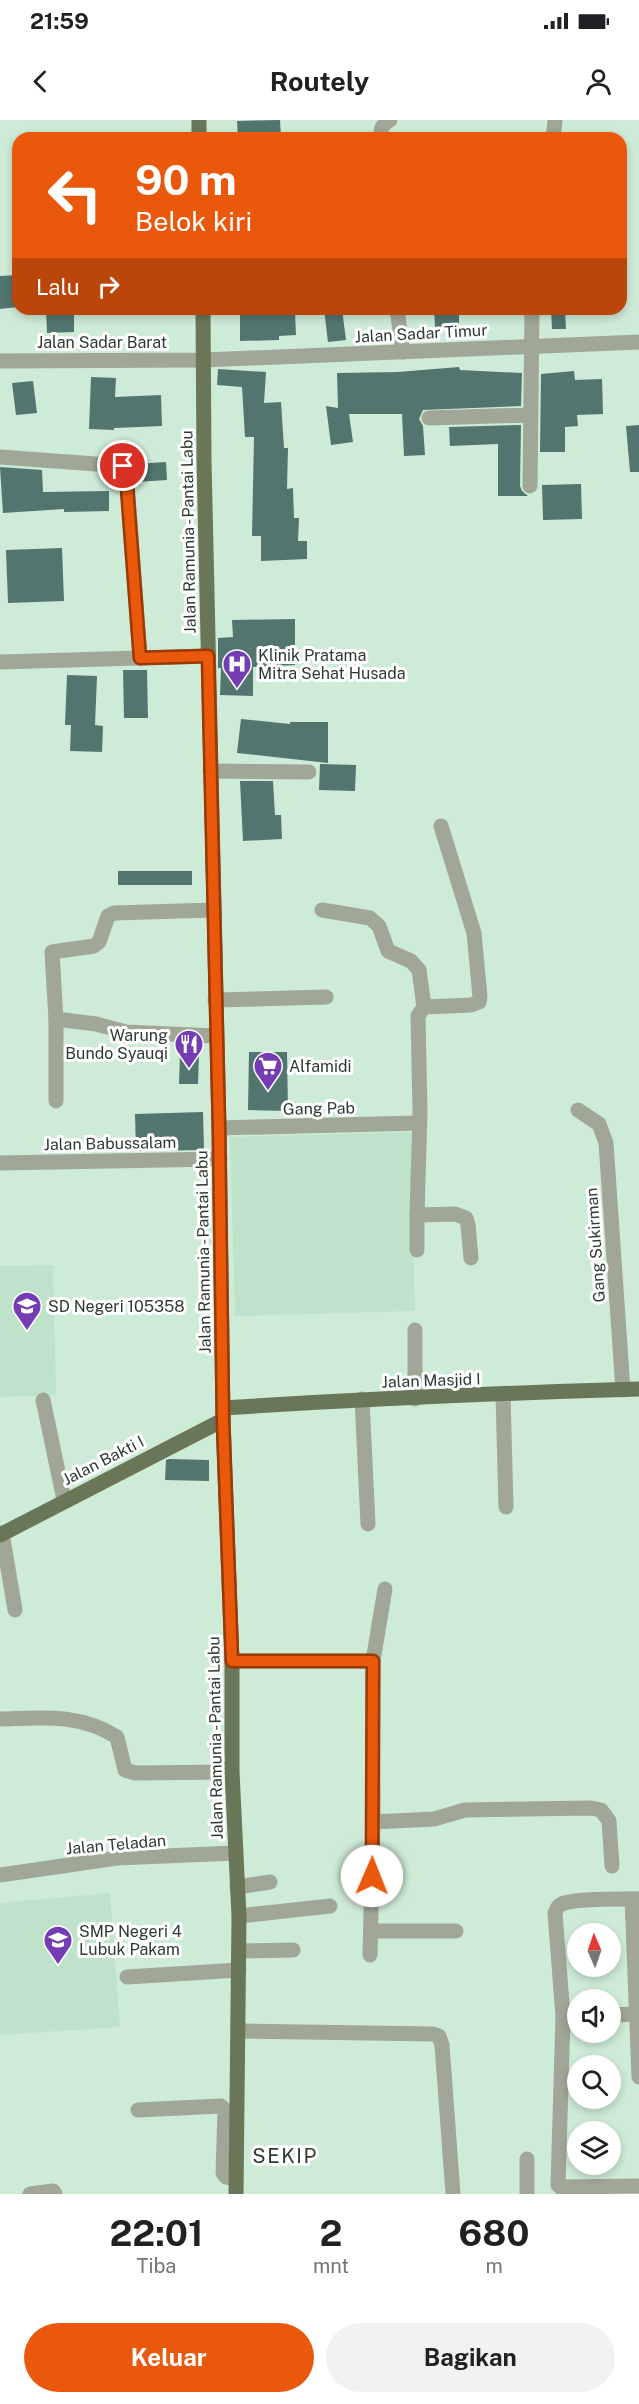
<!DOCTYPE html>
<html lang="id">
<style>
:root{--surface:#fff;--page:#f2f2f2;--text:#202124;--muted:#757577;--accent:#ea580c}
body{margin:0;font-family:"Public Sans",sans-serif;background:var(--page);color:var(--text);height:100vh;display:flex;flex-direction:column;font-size:22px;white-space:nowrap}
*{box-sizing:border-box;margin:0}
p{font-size:20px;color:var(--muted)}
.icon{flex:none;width:33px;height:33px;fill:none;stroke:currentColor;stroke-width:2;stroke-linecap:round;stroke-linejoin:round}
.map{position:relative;height:2074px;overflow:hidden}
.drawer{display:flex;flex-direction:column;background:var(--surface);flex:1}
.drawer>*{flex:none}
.guide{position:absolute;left:12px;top:12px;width:615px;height:183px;border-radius:18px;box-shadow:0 3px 9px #0003;background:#ea580c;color:#fff;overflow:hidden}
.needle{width:39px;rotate:358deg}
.fabs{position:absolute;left:567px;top:1803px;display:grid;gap:12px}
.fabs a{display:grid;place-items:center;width:54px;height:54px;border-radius:50%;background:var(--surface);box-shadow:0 3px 9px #0003;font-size:30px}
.pin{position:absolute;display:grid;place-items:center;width:51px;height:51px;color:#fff;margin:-26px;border:3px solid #fff;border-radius:50%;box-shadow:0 2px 6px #0007}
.me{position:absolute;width:66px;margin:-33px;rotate:1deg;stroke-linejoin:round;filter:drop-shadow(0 0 4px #0008)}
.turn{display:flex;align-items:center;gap:21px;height:126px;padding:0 24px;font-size:27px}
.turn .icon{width:78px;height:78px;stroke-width:2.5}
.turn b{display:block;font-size:42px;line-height:51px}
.then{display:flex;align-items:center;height:57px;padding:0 24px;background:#0003;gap:12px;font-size:22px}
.eta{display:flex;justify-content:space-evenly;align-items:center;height:102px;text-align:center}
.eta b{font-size:36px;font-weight:700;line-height:42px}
.primary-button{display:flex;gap:12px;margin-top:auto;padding:12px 24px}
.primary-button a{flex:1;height:69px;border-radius:36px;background:var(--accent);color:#fff;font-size:24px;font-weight:700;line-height:69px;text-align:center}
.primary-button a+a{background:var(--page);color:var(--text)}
.status{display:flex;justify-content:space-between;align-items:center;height:42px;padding:0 30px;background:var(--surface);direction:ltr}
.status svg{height:16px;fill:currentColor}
header{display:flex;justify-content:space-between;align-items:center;height:78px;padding:0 24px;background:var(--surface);font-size:27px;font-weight:700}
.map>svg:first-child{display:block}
</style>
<div class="status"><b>21:59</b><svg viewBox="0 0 49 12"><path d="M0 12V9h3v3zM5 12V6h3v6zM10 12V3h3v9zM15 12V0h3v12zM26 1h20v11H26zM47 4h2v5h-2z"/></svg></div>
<header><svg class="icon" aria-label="back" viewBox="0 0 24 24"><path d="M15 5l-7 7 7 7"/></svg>Routely<svg class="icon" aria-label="person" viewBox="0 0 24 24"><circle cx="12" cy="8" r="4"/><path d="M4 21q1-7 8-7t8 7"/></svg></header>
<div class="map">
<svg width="639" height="2074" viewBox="0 0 639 2074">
<rect width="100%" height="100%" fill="#ceebd7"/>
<g fill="#bee3ca">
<path d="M411,1012L415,1191L235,1196L230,1017Z"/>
<path d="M53,1145L56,1275L0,1277V1146Z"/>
<path d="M110,1773L120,1907L0,1915V1783Z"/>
</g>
<g fill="#527570">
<path d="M280,0L281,18H238L237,1Z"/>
<path d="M18,155V187L0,189V156Z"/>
<path d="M46,189H74V212L47,213Z"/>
<path d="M240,189H279V193L295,192L296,215L279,216V220L240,221Z"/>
<path d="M324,189H342L346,220L328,222Z"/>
<path d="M434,189H459V206L435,208Z"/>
<path d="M551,189H565L566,209H552Z"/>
<path d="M459,247L460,250L522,253L521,286L423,290L419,299L423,306L425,335L404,336L402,294H349L353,322L331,325L326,286L338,288L337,253L398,252Z"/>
<path d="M218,249L266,252L264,283L281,282L284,328H288L287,369L293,368L294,398H299L298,421H307V439L261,441V416H252L254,317H245L242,267L217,265Z"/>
<path d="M574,251L575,260L602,259L603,294L577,295L578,306L565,307V332H540L541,254Z"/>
<path d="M91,257L116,258L115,277L161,275L162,306L114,308V310L89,309Z"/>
<path d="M33,261L37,293L16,295L12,263Z"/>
<path d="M521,305L520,366L522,371L528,376H498V324L450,326L449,307Z"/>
<path d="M639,305V352H630L626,306Z"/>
<path d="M166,342L167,360L137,362L134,344Z"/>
<path d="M0,347L42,350L43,372L109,371V391L64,392V389L3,393Z"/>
<path d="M581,364L582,399L543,400L542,365Z"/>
<path d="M62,428L64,481L8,483L6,430Z"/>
<path d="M295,499V545L253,547V576L220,575L221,548H218V518L233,517L232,500Z"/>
<path d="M123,550H147L148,598H124Z"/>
<path d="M67,555L97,556L95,605L103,606L102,632L70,631L71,605H65Z"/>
<path d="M241,599L290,604V602H328V643L237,633Z"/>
<path d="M320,644L356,645L355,671L319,670Z"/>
<path d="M240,661H273L275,695H281L282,719L243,721Z"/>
<rect x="118" y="751" width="74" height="14"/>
<path d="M249,932H287L288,991L248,990Z"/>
<path d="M180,934L199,935L198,964H179Z"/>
<path d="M203,992L204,1030L136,1031L135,994Z"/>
<path d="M169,1339L209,1340V1361L165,1360L166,1340Z"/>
</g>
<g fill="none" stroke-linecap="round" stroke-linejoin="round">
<g stroke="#a0a796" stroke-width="15">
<path d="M381,18C380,10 382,4 390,0"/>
<path d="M553,18L555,1"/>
<path d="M397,189L403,232"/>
<path d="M0,241L204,240L639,222"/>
<path d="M429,298L530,295"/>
<path d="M0,337L123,346L126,349L140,538"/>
<path d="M530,366L532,189"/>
<path d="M0,542L208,536"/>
<path d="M210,651L309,652"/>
<path d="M441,706L474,813L480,877L479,882L471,885L424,887L418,896L420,992L417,1095L455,1094L466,1098L468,1105L471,1138"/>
<path d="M322,790L370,798L379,806L388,831L411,841L419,850L424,887"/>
<path d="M215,880L326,877"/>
<path d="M56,899L96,904L126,912L216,916"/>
<path d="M56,981V899L52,832L94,826L99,822L108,796L114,793L213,790"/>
<path d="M578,990L599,1004L606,1023L623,1270"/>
<path d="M219,1008L419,1003"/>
<path d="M0,1043L220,1039"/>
<path d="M417,1095V1130"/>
<path d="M415,1210V1279"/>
<path d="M503,1275L506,1387"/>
<path d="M362,1279L368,1404"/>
<path d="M43,1280L64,1380"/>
<path d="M2,1413L15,1490"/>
<path d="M232,1541H373V1702L370,1835"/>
<path d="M373,1541L385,1469"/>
<path d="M0,1599C42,1598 79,1593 117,1617L125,1650L135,1653L232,1652"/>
<path d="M373,1702L434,1699L465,1690L591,1688L601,1690L609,1701L612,1746"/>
<path d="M0,1755L117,1738L235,1733"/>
<path d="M237,1767L270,1762"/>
<path d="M632,1779L639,1957"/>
<path d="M239,1796L330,1786"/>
<path d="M371,1811H456"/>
<path d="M239,1831L293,1830"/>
<path d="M127,1857L239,1850"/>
<path d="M610,1895L636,1894"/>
<path d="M578,1896L563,1897L558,2065L560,2067L639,2066"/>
<path d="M563,1897L555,1793C557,1789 557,1787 560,1785C570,1778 625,1779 639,1779"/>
<path d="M238,1911L433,1914L439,1916L442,1925L453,2074"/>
<path d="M138,1990L221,1986L225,1990L223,2053L226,2057L235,2059"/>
<path d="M30,2074L53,2071L55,2074"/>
<path d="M527,2074V2039"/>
</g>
<g stroke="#697657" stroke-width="15">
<path d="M199,0V18"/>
<path d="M203,189L204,340L219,1008L223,1300L232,1541V1652L239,1796L236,2074"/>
<path d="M223,1288C362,1279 500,1273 639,1269"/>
<path d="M0,1415L223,1300"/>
</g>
</g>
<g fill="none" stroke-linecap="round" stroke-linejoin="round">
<g stroke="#983908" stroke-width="15">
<path id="route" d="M123,346L126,354L140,538L208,536L219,1008L223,1300L232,1541H373L372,1756"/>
</g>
<use href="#route" stroke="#ea580c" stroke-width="10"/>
</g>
<defs>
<g id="hospital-pin" transform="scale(1.5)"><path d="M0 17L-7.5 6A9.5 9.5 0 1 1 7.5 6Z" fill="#743db3" stroke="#fff"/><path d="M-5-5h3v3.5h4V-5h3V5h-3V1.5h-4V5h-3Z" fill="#fff"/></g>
<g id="restaurant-pin" transform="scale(1.5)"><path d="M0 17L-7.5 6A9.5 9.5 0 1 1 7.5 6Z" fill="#743db3" stroke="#fff"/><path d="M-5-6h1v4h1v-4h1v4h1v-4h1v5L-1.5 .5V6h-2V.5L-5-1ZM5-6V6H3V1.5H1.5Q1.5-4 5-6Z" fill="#fff"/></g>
<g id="supermarket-pin" transform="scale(1.5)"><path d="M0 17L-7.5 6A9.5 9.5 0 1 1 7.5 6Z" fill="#743db3" stroke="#fff"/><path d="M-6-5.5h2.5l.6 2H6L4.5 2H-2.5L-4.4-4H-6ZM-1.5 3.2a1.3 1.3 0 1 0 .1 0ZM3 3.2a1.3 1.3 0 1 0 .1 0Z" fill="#fff"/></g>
<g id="school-pin" transform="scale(1.5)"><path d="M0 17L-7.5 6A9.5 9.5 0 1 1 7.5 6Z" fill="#743db3" stroke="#fff"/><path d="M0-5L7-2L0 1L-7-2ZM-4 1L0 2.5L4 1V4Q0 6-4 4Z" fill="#fff"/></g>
</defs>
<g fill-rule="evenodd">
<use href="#hospital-pin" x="237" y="544"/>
<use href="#restaurant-pin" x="189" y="924"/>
<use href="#supermarket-pin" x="268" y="946"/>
<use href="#school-pin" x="27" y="1186"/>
<use href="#school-pin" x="58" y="1820"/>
</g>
<g text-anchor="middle" stroke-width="6" stroke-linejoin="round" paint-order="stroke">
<g font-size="16" fill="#2d3931" stroke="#fff">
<text transform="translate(421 213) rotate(-3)" y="6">Jalan Sadar Timur</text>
<text x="102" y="228">Jalan Sadar Barat</text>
<text transform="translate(188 412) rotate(-91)" y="6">Jalan Ramunia - Pantai Labu</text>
<text transform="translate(319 988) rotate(-1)" y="6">Gang Pab</text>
<text transform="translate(110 1023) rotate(-1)" y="6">Jalan Babussalam</text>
<text transform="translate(595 1125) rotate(-94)" y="6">Gang Sukirman</text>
<text transform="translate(203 1132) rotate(-91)" y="6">Jalan Ramunia - Pantai Labu</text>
<text transform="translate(431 1260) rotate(-2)" y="6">Jalan Masjid I</text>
<text transform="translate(103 1340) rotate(-27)" y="6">Jalan Bakti I</text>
<text transform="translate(215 1618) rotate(-91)" y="6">Jalan Ramunia - Pantai Labu</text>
<text transform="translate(116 1724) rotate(-5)" y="6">Jalan Teladan</text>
</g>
<g font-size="16" fill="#2d3931" stroke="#fff" text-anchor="start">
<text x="258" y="541">Klinik Pratama<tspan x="258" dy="18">Mitra Sehat Husada</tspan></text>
<text x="168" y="921" text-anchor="end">Warung<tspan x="168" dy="18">Bundo Syauqi</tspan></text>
<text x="289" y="952">Alfamidi</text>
<text x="48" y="1192">SD Negeri 105358</text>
<text x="79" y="1817">SMP Negeri 4<tspan x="79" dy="18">Lubuk Pakam</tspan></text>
</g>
<g font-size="20" letter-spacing="1.5" fill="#2d3931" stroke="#fff">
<text x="285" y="2043">SEKIP</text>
</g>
</g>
</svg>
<div class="fabs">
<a><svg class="needle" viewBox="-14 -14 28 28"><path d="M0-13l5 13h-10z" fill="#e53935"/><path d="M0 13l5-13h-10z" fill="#757577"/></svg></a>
<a><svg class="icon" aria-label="sound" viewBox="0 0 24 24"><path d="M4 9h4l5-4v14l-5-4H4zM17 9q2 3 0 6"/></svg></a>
<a><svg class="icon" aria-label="search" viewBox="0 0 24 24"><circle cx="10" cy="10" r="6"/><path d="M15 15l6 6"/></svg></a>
<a><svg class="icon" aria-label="layers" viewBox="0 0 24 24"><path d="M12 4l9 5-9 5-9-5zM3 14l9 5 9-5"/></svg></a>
</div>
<div class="pin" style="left:123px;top:346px;background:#d93025"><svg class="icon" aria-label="arrive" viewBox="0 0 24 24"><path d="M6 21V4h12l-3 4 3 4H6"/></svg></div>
<svg class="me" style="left:372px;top:1756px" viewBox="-20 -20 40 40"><circle r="19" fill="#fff"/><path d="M0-13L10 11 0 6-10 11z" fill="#ea580c"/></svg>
<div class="guide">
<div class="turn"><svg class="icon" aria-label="left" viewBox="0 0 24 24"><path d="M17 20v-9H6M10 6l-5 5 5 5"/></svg><div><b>90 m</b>Belok kiri</div></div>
<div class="then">Lalu<svg class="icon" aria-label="right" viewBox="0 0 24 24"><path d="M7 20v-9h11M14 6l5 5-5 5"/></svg></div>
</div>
</div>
<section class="drawer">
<div class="eta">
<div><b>22:01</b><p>Tiba</p></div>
<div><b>2</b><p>mnt</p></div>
<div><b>680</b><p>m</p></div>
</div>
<div class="primary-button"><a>Keluar</a><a>Bagikan</a></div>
</section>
